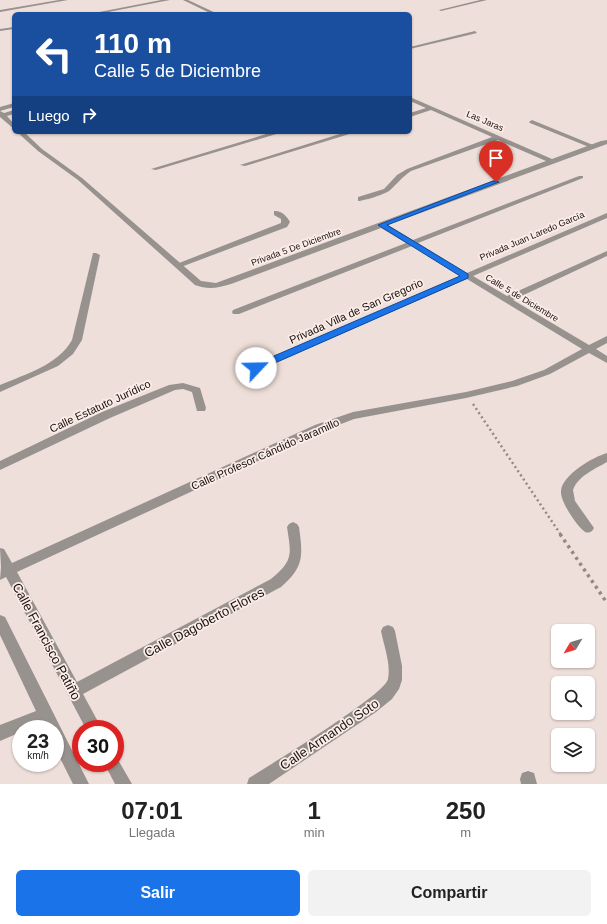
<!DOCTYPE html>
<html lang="es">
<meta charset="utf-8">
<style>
:root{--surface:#fff;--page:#f2f2f2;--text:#222;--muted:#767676;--accent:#1a73e8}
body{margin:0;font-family:Arial,sans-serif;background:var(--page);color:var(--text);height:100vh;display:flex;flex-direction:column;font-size:15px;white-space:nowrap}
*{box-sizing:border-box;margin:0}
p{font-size:13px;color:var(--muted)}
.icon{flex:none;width:22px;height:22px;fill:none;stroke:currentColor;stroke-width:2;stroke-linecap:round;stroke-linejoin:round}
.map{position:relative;height:784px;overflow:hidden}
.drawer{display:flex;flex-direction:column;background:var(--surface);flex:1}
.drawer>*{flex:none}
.hud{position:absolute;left:12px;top:12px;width:400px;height:122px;border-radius:6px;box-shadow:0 1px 3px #0004;background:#1a4fa0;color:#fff;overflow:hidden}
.needle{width:26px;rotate:232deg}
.buttons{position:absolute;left:551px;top:624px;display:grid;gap:8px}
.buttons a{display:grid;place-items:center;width:44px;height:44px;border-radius:6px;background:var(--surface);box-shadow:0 1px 3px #0004;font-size:20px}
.speed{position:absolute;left:12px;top:720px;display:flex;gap:8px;font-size:20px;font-weight:700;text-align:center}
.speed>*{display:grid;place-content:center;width:52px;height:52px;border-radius:50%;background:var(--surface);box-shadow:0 1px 3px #0004;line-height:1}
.speed small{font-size:10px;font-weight:400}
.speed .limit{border:6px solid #d22;background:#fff;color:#111}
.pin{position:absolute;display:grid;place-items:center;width:34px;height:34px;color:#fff;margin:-41px -17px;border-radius:50% 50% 50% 0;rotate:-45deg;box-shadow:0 0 4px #0007}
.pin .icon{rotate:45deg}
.me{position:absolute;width:44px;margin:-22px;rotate:66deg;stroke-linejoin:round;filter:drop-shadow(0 0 3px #0008)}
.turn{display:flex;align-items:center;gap:14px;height:84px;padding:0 16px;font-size:18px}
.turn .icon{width:52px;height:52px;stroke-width:2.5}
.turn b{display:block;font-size:28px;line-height:34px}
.then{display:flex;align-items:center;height:38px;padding:0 16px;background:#0003;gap:8px;font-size:15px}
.eta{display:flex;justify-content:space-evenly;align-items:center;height:68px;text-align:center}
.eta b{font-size:24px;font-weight:600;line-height:28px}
.primary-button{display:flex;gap:8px;margin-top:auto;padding:8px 16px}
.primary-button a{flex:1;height:46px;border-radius:6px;background:var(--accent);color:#fff;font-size:16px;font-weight:600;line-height:46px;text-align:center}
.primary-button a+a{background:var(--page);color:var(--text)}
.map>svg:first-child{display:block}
</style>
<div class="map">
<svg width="607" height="784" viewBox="0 0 607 784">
<rect width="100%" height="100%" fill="#efdfda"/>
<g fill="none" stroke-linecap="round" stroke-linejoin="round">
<path stroke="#938884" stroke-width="2.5" stroke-dasharray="2 3" stroke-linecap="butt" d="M473,404L561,535"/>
<path stroke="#938884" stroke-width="3.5" stroke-dasharray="3 4" stroke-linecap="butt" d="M560,534L607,603"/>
<g fill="#97928e" fill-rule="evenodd">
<path d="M532,120L593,145L594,146L589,147L530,123L529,122Z"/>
<path d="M274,211C281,210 287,216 290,222L287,227L181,267H178L174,265L281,223V219L274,215Z"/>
<path d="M93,253H96L100,255L82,340L73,354L58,366L0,392V385C26,374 58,365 72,340Z"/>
</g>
<g fill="#97928e" fill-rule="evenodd">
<path d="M59,0H68L0,12V10Z"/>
<path d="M161,0H170L98,14H89Z"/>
<path d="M183,0H188L218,14H212Z"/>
<path d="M480,0H487L441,11L439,10Z"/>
<path d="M14,27V29L0,31V29Z"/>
<path d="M475,31L477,33L410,49V47Z"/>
<path d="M410,97L552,159L601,141L607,140V144L388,225L413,240L579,176H583V178L418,243L467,273L607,213V218L473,276L507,296L607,251V256L513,300L589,345L607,336V343L596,349L607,356V363L589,353L550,374L517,386L466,398L354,419L323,431L17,572L77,682L271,579C294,560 291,554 287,527L289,524L293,522L297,524L299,527C303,556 304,567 281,587L83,694L102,729H86L6,577L0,580L1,567L0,548L4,549L12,563L315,425L353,412L466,392L512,381L544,370L582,349L467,279L259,370H253L251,368L253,366L461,276L412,246L239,314H233L232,312L233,310L406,243L381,228L231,284C218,288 208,290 195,285L78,180L38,151L17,132H24L42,149L82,178L201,281L216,283L546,161L498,140L411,171C402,177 397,184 389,191C385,194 364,201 358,201V197L384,189L397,175L407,169L492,137L431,110L410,117V113L426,108L410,101Z"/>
<path d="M14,103V107L0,111V107Z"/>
<path d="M14,110V114L7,116L14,124V129L0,117V111L4,113Z"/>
<path d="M273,132H283L156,170L151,169Z"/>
<path d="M346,132H356L245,166L240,165Z"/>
<path d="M183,383L200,388L206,408L205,411H197L192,392L183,389L175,390L110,418L0,470V461L102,412L169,385Z"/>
<path d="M607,453V462C595,469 578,476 573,490L575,501L594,528L592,531C589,533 586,533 584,531C576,525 560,501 561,491C562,475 593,457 607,453Z"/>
<path d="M0,615L5,617L89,784H73L55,748V729H45L42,723L28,729H21V732L0,741V725L36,711L0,635Z"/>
<path d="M388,625L393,627L395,631L402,666V680L399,689L392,699L376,712L269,784H247L249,778C270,765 385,695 388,679C391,664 384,646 381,631L383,627Z"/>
<path d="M115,756L117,758L132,784H115L104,763H115Z"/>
<path d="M528,771L534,773L537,784H521L520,779L522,773Z"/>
</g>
</g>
<path fill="#1a73e8" stroke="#114b97" d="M493,181L499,182L387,225L468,274V278L259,370H253V365L460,276L378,225Z"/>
<g text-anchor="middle" stroke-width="3.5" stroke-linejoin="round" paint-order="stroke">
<g font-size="9" fill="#171210" stroke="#fdede8">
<text transform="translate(485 121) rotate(23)" y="3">Las Jaras</text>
<text transform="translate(532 236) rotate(-23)" y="3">Privada Juan Laredo García</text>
<text transform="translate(296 247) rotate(-20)" y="3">Privada 5 De Diciembre</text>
<text transform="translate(522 298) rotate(31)" y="3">Calle 5 de Diciembre</text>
</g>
<g font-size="11" fill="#171210" stroke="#fdede8">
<text transform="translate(356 311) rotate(-24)" y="4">Privada Villa de San Gregorio</text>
<text transform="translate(100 406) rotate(-25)" y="4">Calle Estatuto Jurídico</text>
<text transform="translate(265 454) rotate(-24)" y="4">Calle Profesor Cándido Jaramillo</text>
</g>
<g font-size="13" fill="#171210" stroke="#fdede8">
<text transform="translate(204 622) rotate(-28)" y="5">Calle Dagoberto Flores</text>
<text transform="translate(47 641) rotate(62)" y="5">Calle Francisco Patiño</text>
<text transform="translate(329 734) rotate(-34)" y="5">Calle Armando Soto</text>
</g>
</g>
</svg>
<div class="buttons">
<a><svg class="needle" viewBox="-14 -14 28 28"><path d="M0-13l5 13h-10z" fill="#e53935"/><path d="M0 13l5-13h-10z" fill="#767676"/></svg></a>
<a><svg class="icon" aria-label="search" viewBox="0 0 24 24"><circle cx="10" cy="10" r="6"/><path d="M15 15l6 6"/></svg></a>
<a><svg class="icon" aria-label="layers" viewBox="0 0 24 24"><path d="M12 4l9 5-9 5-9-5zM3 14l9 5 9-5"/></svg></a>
</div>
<div class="speed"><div>23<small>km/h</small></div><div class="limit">30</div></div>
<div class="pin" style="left:496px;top:182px;background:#d93025"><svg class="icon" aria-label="arrive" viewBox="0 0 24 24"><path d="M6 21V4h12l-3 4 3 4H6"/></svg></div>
<svg class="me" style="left:256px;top:368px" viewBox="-20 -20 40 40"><circle r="19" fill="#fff"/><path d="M0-13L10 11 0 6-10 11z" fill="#1a73e8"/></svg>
<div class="hud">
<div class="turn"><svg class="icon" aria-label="left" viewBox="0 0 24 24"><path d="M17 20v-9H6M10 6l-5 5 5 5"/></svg><div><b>110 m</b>Calle 5 de Diciembre</div></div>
<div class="then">Luego<svg class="icon" aria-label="right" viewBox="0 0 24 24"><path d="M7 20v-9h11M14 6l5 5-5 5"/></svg></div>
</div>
</div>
<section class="drawer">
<div class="eta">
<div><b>07:01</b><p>Llegada</p></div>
<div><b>1</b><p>min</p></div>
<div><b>250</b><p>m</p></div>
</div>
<div class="primary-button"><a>Salir</a><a>Compartir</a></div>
</section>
